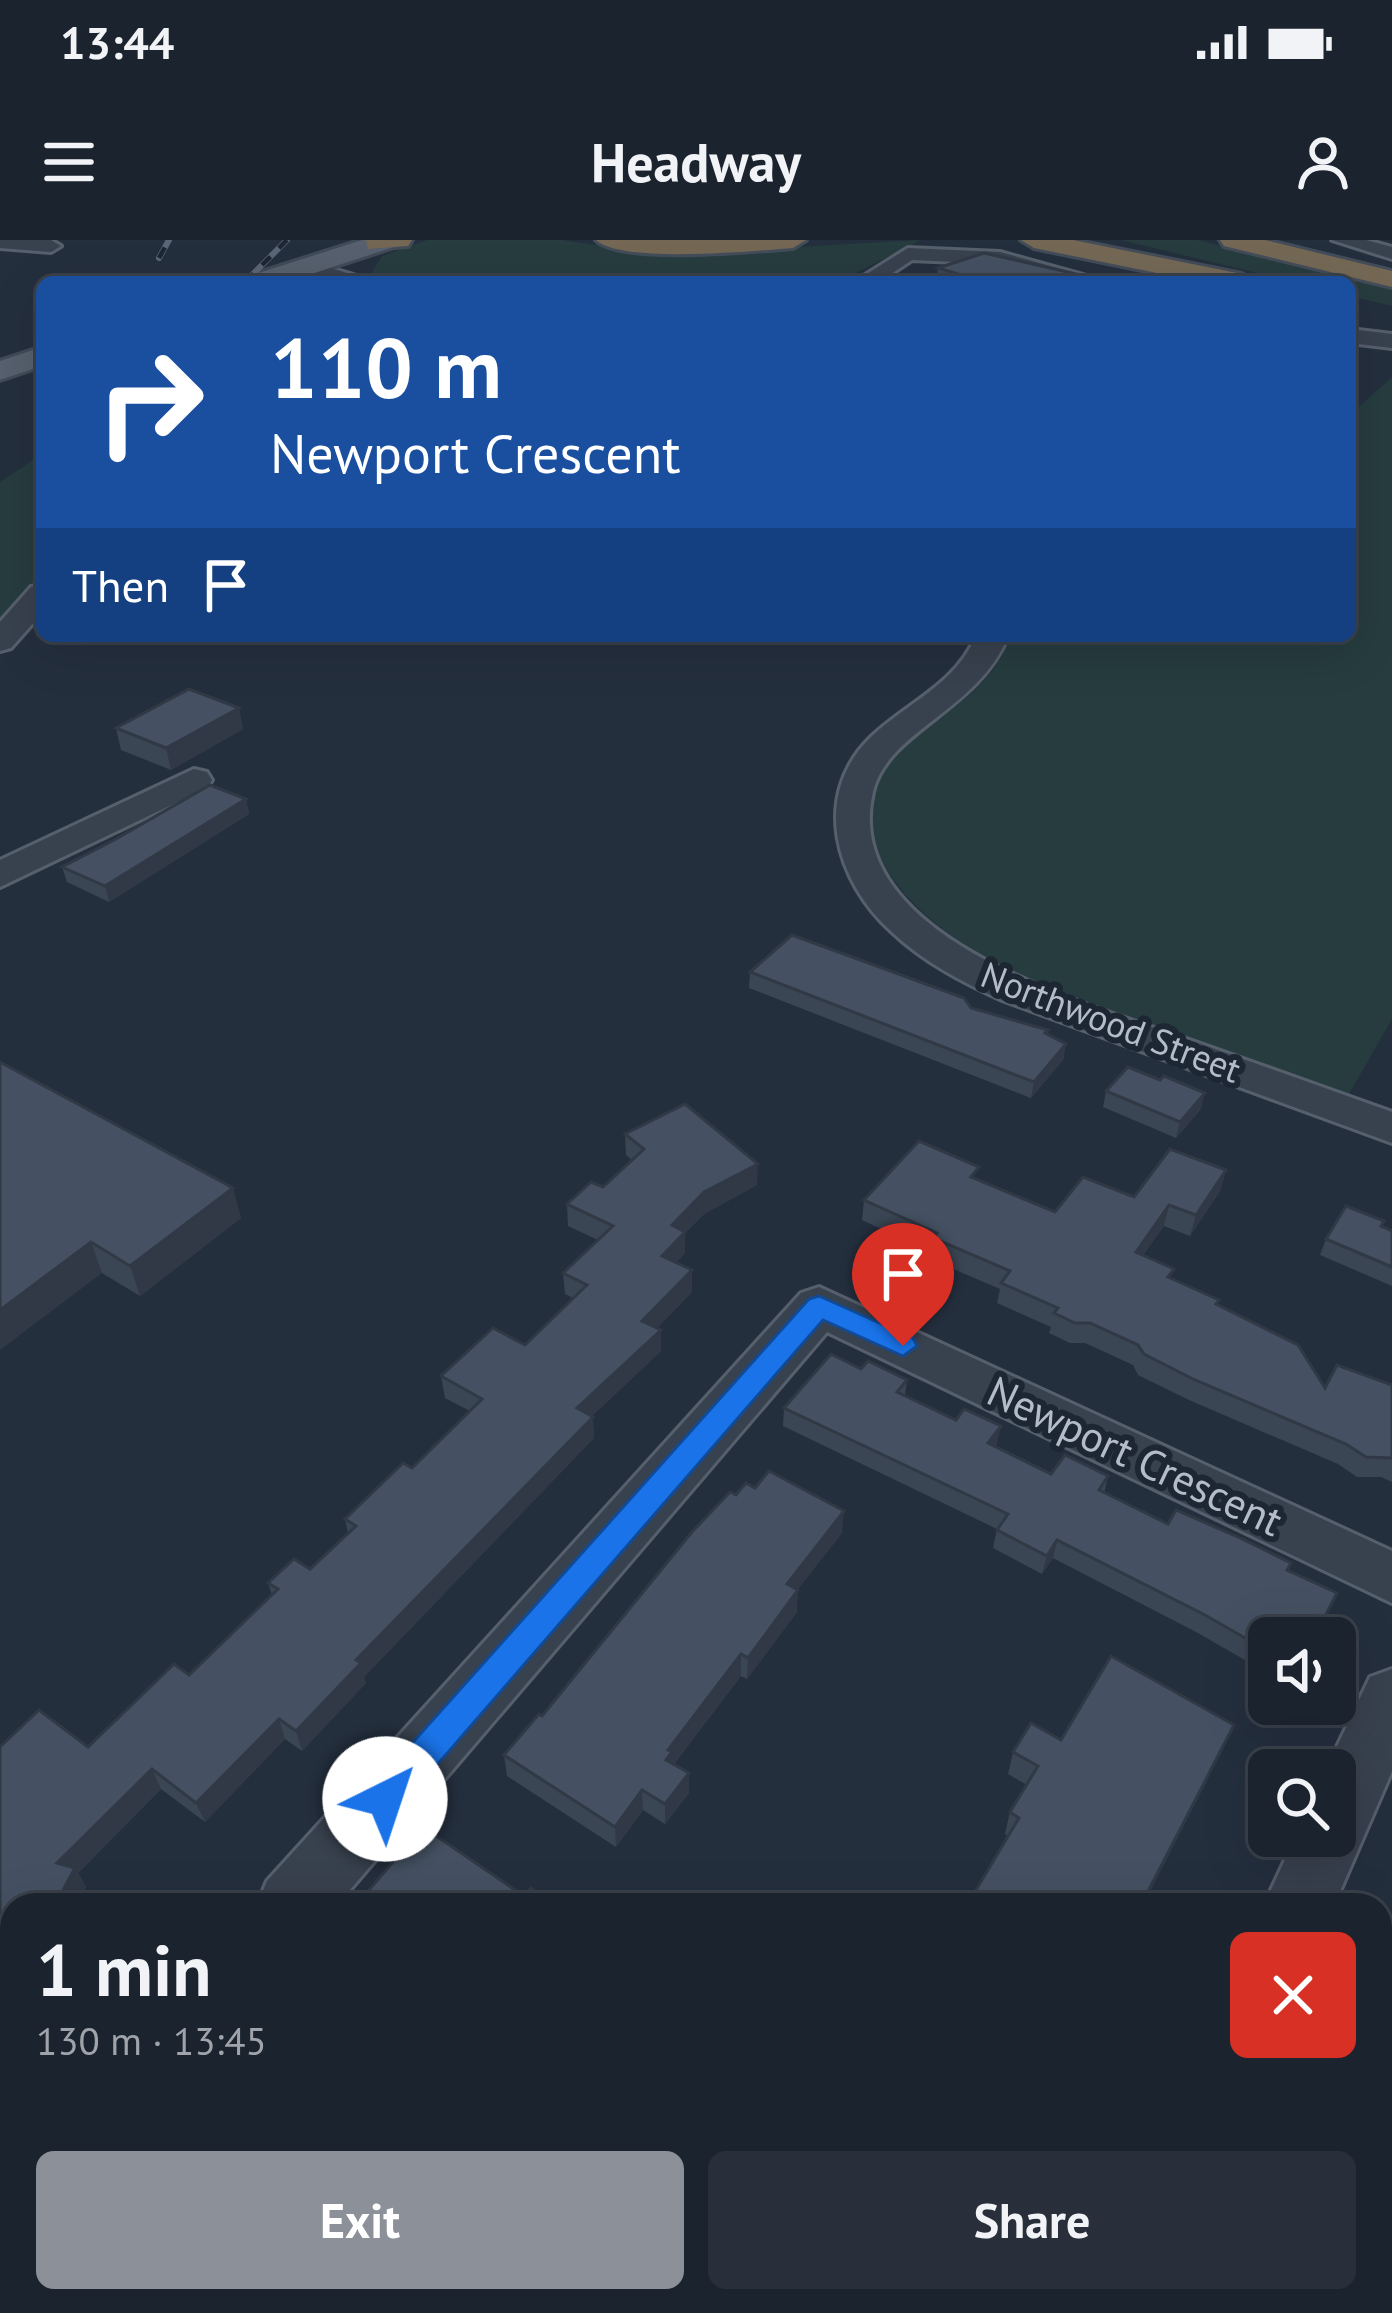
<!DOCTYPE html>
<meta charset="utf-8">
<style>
:root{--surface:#1b232e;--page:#282f3a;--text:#f1f3f6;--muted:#a0a4aa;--line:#39404a;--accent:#8c9099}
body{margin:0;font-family:"PT Sans",sans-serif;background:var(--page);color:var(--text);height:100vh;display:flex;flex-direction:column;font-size:45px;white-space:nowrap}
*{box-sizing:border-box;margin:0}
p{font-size:39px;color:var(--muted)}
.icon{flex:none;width:66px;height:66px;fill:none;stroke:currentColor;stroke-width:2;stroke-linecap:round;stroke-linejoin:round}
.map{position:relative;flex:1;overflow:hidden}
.details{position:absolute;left:0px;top:1653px;width:1392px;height:420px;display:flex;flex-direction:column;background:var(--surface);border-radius:36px 36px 0 0;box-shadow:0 12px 48px #0002,0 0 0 3px var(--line)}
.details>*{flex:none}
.top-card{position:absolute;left:36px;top:36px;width:1320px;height:366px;border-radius:18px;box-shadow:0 12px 48px #0002,0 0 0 3px var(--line);background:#1a4fa0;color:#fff;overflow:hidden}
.buttons{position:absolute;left:1248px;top:1377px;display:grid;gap:24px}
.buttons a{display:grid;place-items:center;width:108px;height:108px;border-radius:18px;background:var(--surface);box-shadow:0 12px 48px #0002,0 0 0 3px var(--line);font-size:60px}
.pin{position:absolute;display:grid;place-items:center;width:102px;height:102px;color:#fff;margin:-123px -51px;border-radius:50% 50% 50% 0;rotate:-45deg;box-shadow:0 0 12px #0007}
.pin .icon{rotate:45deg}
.me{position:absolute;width:132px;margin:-66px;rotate:41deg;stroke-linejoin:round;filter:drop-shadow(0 0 9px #0008)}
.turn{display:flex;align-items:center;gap:42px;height:252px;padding:0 36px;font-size:54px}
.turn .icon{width:156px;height:156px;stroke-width:2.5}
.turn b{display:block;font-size:84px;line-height:102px}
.then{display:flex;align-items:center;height:114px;padding:0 36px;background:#0003;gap:24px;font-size:45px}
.round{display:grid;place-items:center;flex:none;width:126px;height:126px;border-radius:18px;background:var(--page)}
.overview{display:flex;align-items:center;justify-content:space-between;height:204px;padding:0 36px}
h1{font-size:72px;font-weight:700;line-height:90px}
.action{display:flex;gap:24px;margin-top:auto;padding:24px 36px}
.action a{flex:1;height:138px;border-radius:18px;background:var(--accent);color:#fff;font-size:48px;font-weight:700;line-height:138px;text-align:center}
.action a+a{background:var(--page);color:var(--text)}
.status{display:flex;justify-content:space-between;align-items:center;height:84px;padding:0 60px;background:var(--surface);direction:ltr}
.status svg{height:33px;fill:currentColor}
header{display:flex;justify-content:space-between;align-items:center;height:156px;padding:0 36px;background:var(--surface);font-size:54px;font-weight:700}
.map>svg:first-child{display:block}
</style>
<div class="status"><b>13:44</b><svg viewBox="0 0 49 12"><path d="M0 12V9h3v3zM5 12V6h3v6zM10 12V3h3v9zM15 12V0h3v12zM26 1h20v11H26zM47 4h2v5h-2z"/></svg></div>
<header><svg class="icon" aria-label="menu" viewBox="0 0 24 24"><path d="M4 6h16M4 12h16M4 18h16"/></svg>Headway<svg class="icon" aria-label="person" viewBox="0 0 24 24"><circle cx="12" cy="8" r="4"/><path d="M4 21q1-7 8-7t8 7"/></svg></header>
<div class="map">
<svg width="1392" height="2073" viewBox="0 0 1392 2073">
<rect width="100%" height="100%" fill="#242f3e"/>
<g fill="#263c3f">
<path d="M427,0H562L623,9L738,10L921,0L838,42H381L372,32L382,16Z"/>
<path d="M1121,0H1198L1392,49V66L1350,56V42H1293Z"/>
<path d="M1392,137V779L1346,859C1223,815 906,735 873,596C870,581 868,557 876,543C905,488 998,456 1009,396H1350V175Z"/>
<path d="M42,214V337L0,383V242Z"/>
</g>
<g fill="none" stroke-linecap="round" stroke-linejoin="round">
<g stroke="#565f6c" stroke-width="6">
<g id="minor">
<path d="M0,0H51L61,6L51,12L0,8Z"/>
<path d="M1332,0H1366L1392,7V19Z"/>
<path d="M908,8L1000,12L1108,42H1071L1000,24L912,20L879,42H854Z"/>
<path d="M288,26H324L370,40L281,36L277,32Z"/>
<path d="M1350,89L1392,94V108L1350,103Z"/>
<path d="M42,345V373L11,408L0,411V382L31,347Z"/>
<path d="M976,396H1008C979,470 887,491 873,552C839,697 1087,764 1184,798C1254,823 1323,847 1392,872V903L1002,760C962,742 924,722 892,692C835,641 811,555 871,497C908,462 955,445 976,396Z"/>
<path d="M194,529L207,532L212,540L207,548L0,647V620Z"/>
<path d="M819,1047L1392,1311V1363L827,1092L337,1665H257L267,1641L801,1053Z"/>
<path d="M1392,1429V1531L1334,1665H1264L1296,1596H1335V1530H1326L1370,1437Z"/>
<path d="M531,2061H624L629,2073H536Z"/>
<path d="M1080,2061H1163L1158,2073H1075Z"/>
</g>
</g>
<g stroke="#414a57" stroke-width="6">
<g id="major">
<path d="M362,0H401L397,6L287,42H245L249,36Z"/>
<path d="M42,107V126L0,140V121Z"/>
</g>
</g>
<g stroke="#434c59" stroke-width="6">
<g id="highway">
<path d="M366,0H412L408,6L368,9Z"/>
<path d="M596,0H806L793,8C755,11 621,24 596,0Z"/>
<path d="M1021,0H1073L1242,34L1256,42H1201L1034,8Z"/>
<path d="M1220,0H1265L1392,31V47L1224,6Z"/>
</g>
</g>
<use href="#minor" fill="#38414e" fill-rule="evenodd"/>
<use href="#major" fill="#56606e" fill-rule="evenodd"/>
<use href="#highway" fill="#746855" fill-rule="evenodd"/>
<g stroke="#5a6575" stroke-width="6">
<g id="rail">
<path d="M159,18L169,0"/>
<path d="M245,42L287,0"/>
</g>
</g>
<use href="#rail" stroke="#1d2633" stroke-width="4.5" stroke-dasharray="12" stroke-linecap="butt"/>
</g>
<g fill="#3b4654">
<path d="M938,28L1111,42L937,39Z"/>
<path d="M239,468L243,489L171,530L121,510L116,488Z"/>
<path d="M246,559L249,574L109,662L67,642L62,627Z"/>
<path d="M750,732L971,768L1048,790L1047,794L1066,804L1063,820L1031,858L749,748Z"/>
<path d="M0,822L241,978L140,1056L102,1033Z"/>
<path d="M1160,840L1201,869L1176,898L1103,867L1106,851Z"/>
<path d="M625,894L757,945L704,974L685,993V1013L676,1022L692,1030V1052L657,1088L661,1090V1111L592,1176L594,1198L364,1437L366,1443L302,1511L285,1499L205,1582L161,1549L78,1633L86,1647L76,1665H12V1855L10,1727L0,1725V1507H88L189,1435L272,1355L268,1343L310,1329L348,1293L345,1279L412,1228L470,1171L445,1158L441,1136L525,1105L573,1058L565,1054L563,1033L598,1000L568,986L567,964L603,947L632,920L626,915Z"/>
<path d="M1226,930L1220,951L1190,996L1164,986L1143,1015L1171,1038L1217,1065L1325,1148L1392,1145V1242L1381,1237H1357L1338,1224L1189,1160L1138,1135L1133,1125L1085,1103H1070L1049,1093L1051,1087L997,1063L1000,1049L930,1019L931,1012L862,980L864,960L977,940L1055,972L1134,957Z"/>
<path d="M1384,981L1382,987L1392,991V1046L1320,1015L1326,999Z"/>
<path d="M861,1129L907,1140L905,1155L997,1204L995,1207L1051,1234L1108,1236L1104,1253L1168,1284L1291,1323L1269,1398V1459L1248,1448L1257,1427L1198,1393L1053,1318L1042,1334L993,1308L997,1289L783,1186L784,1168Z"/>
<path d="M842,1293L797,1350V1372L747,1439L741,1436L674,1524L689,1533V1553L665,1584L643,1570L616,1607L507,1536L504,1515L542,1476Z"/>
<path d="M1061,1500L1224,1507L1143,1665H967L1008,1596L1005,1594L1010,1572L1027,1545L1008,1534L1013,1512Z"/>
<path d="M1392,1765V1788L1384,1783Z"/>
<path d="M1392,1800V2073H1373L1355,2061H1380V1830Z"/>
<path d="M813,2061H898L892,2073H828Z"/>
<path d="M917,2061H975L970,2073H920Z"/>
</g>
<g fill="#303945">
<path d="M239,468L243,489L171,530L166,508Z"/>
<path d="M246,559L249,574L109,662L105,646Z"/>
<path d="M1066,804L1063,820L1031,858L1034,842Z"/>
<path d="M1205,853L1201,869L1176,898L1180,882Z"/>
<path d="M758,924L757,945L704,974L685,993V1013L663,1037L662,1016L672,985L704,952Z"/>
<path d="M1226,930L1220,951L1190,996L1196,975Z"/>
<path d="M233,948L241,978L140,1056L130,1026Z"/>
<path d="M1169,965L1164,986L1130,1033L1136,1012Z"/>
<path d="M91,1002L102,1033L0,1110V1070Z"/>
<path d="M692,1030V1052L643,1102L642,1081Z"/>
<path d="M661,1090V1111L578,1189L577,1168Z"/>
<path d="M593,1177L594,1198L364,1437L366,1443L302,1511L296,1491L356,1420Z"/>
<path d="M1001,1186L997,1204L985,1222L988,1203Z"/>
<path d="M844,1271L842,1293L785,1365L787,1344Z"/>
<path d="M1057,1300L1053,1318L1042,1334L1047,1316Z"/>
<path d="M798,1350L797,1372L747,1439L748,1418Z"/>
<path d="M741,1414V1436L672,1526L666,1520L668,1510Z"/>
<path d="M279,1479L285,1499L205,1582L196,1563Z"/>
<path d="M1234,1485L1224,1507L1143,1665H1141Z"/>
<path d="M152,1529L161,1549L78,1633L86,1647L76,1665H55L57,1623Z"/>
<path d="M689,1533V1553L665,1584V1564Z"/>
<path d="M642,1550L643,1570L616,1607L615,1587Z"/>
<path d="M12,1739V1784L0,1802V1761Z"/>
<path d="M12,1831V1855L0,1859V1835Z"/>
<path d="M62,2061H71L80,2071L79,2073H60L56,2069Z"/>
</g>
<g fill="#455162" stroke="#303945" stroke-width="3">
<path d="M984,13L1111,42H927L955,33L938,28Z"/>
<path d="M189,449L239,468L166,508L116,488Z"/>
<path d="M210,545L246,559L105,646L62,627L116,599Z"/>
<path d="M792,695L964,758L971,768L1048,790L1045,793L1066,804L1034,842L750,732Z"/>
<path d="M0,822L233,948L130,1026L91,1002L0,1070Z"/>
<path d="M1128,827L1160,840L1164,836L1205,853L1180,882L1106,851Z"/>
<path d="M685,864L758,924L704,952L672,985L685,992L662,1016L692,1030L642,1081L661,1090L577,1168L593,1177L356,1420L361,1423L296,1491L279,1479L196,1563L152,1529L57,1623L75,1628L55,1665H12V1714L0,1710V1507L39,1470L88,1507L174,1424L189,1435L278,1349L268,1343L294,1319L310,1329L356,1286L345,1279L403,1223L412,1228L482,1159L441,1136L493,1088L525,1105L587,1045L563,1033L613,986L567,964L591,942L603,947L644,909L625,894Z"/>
<path d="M919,901L979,927L971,937L1055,972L1083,937L1134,957L1170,909L1226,930L1196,975L1169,965L1136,1012L1174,1029L1168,1037L1219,1060L1216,1064L1298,1105L1325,1148L1337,1125L1392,1145V1218L1366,1217L1346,1204L1195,1140L1144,1114L1138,1105L1090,1083H1075L1054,1073L1058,1068L1001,1043L1010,1031L933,998L937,993L864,960Z"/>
<path d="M1346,966L1384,981L1381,986L1392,991V1027L1326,999Z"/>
<path d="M831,1114L861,1129L868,1121L907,1140L897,1152L956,1180L964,1169L1001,1186L988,1203L1051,1234L1065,1215L1108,1236L1099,1250L1168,1284L1176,1270L1240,1298L1291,1323L1287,1330L1337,1353L1314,1398H1269V1437L1255,1430L1266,1410L1205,1375L1057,1300L1047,1316L997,1290L1008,1274L784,1168Z"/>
<path d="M769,1231L844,1271L787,1344L798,1350L748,1418L741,1414L668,1510L672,1512L666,1520L689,1533L665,1564L642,1550L615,1587L504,1515L539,1474L542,1476L692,1292L730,1252L736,1255L746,1243L755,1248Z"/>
<path d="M1111,1416L1234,1485L1141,1665H967L1019,1578L1010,1572L1038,1526L1013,1512L1031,1483L1061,1500Z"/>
<path d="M423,1587L524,1656L531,1648L556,1665H356Z"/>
<path d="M594,1656L608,1665H587Z"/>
<path d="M12,1727V1739L0,1761V1730Z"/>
<path d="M12,1776V1831L0,1835V1780Z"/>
<path d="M1392,1814V2064L1380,2056V1837L1383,1838Z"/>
<path d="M12,1861V2030L0,2019V1874Z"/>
<path d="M47,2061H62L56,2069Z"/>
<path d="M72,2061H336L350,2073H84Z"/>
<path d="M836,2061H895L889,2073H851Z"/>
<path d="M926,2061H973L970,2073H928Z"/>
<path d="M402,2065L411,2073H396Z"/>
</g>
<path fill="#1a73e8" stroke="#114b97" stroke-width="3" d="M819,1056L913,1098L917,1106L903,1116L823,1080L397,1571L385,1576L372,1571L367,1559L372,1548L809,1059Z"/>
<g text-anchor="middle" stroke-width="12" stroke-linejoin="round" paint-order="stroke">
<g font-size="36" fill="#b4bcc9" stroke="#1d2633">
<text transform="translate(1111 782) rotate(21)" y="13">Northwood Street</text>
</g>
<g font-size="42" fill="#b4bcc9" stroke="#1d2633">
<text transform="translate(1135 1216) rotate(25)" y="15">Newport Crescent</text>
</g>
</g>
</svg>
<div class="buttons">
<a><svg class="icon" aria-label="sound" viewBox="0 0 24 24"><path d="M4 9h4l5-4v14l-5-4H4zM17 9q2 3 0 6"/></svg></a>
<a><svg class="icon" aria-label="search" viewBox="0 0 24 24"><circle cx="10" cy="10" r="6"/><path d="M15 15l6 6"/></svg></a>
</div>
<div class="pin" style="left:903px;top:1106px;background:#d93025"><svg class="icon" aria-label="arrive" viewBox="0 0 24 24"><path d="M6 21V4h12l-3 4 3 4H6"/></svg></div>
<svg class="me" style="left:385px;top:1559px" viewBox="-20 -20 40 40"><circle r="19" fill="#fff"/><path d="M0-13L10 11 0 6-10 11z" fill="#1a73e8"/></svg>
<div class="top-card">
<div class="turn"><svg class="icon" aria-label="right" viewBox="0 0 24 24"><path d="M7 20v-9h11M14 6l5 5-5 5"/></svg><div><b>110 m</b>Newport Crescent</div></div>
<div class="then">Then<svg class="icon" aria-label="arrive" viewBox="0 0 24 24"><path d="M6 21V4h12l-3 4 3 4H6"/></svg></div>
</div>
<section class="details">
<div class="overview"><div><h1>1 min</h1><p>130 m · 13:45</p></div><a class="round" style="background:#d93025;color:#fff"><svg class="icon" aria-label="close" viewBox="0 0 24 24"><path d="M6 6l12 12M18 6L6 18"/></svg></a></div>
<div class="action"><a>Exit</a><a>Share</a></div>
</section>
</div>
